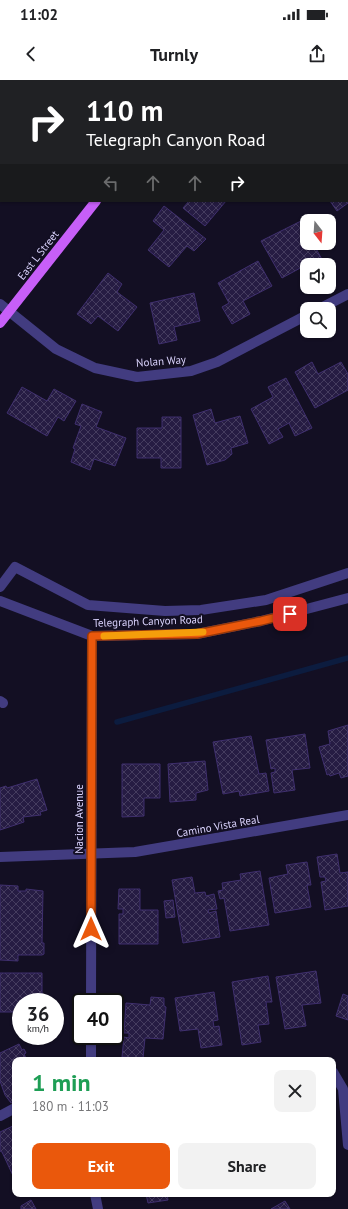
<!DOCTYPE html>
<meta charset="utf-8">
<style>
:root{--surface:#fff;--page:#f2f2f2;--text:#202124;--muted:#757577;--accent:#ea580c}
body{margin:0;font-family:"PT Sans",sans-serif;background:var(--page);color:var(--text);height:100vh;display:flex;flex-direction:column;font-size:15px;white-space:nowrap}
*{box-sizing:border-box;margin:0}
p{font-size:13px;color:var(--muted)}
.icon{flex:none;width:22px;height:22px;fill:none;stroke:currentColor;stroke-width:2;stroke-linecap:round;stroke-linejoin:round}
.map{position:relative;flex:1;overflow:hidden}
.side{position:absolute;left:12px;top:977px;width:324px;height:140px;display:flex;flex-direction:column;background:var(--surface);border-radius:8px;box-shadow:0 1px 3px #0004}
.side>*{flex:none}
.top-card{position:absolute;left:0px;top:0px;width:348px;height:122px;box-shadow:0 1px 3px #0004;background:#202124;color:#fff;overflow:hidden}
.needle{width:26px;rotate:163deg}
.tools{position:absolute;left:300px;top:134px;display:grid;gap:8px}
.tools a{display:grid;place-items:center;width:36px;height:36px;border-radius:8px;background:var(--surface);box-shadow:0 1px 3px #0004;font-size:20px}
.speed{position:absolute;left:12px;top:913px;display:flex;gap:8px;font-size:20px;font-weight:700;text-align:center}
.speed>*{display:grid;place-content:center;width:52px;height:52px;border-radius:50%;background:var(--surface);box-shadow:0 1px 3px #0004;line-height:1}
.speed small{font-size:10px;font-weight:400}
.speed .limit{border:2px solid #111;border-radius:6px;background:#fff;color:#111}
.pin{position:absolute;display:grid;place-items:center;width:34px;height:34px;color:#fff;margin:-17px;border-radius:8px;box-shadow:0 2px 6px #0006}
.me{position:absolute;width:44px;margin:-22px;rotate:0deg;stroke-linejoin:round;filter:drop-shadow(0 0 3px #0008)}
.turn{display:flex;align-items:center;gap:14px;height:84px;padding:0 20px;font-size:18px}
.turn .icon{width:52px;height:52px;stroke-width:2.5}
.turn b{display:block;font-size:28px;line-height:34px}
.lanes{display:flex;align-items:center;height:38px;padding:0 20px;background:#0003;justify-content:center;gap:20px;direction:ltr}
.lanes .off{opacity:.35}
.round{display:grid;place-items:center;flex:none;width:42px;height:42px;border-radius:8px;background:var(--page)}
.headline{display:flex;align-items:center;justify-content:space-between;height:68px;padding:0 20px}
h1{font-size:24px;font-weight:800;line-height:30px;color:#1e9e55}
.cta{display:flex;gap:8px;margin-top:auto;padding:8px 20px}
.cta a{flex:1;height:46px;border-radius:8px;background:var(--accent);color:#fff;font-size:16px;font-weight:800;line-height:46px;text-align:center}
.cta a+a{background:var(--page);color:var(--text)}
.status{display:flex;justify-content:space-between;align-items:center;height:28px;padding:0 20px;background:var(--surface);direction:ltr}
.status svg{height:11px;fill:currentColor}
header{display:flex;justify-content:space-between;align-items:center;height:52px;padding:0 20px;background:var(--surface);font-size:18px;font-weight:800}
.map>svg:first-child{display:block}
</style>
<div class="status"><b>11:02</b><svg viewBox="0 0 49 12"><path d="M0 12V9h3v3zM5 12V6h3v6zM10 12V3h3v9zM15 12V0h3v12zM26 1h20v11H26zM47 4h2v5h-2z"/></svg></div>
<header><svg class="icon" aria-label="back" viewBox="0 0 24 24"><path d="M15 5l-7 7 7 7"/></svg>Turnly<svg class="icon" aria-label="share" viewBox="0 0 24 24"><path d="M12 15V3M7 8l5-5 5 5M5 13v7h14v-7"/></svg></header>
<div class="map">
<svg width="348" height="1129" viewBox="0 0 348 1129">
<defs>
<pattern id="building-cross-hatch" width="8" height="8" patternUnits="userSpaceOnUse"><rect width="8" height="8" fill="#261c43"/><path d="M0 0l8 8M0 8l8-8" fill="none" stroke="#453c5f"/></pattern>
</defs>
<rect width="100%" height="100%" fill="#130f23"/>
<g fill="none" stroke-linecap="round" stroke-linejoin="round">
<path stroke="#0c1c3f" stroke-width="5.5" d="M117,642L348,578"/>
</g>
<g fill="url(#building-cross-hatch)" stroke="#3f2f6e">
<path d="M347,93L348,123L337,131L330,121H347Z"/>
<path d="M189,121H226L205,146L183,128Z"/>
<path d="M164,126L206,159L194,171L187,166L169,187L148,170L164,150L153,141Z"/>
<path d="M301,141L307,152V163H313L325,185H307V191L304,186L282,198L261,161Z"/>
<path d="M258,181L272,206L243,221L250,234L232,244L222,227L229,223L218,203Z"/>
<path d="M108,193L122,204L117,212L137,227L118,251L98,236L91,244L77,234Z"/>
<path d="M194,213L200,241L174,247L177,260L159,264L150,223Z"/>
<path d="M312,282L318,294L341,282L348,294V310L315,328L295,292Z"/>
<path d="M286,298L312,348L295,356L289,343L278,349L283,357L269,364L251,329L273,317L268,307Z"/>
<path d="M22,307L47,321L54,309L76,321L64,341L58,337L47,356L7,333Z"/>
<path d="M82,324L102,332L96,347L126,358L115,386L94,379L90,390L71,382L75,369L73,368L81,346L75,344Z"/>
<path d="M211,329L215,343L240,336L248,363L231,368L232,374L225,380L207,385L193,335Z"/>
<path d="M162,337H181V388H161V378H137V348H162Z"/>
<path d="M348,645V696L341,698L339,693L330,696L329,694L327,695L319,667L330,664L328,651Z"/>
<path d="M305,654L310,688L292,690L295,710L274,713L271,693L275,692V688L271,689L266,660Z"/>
<path d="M251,656L259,694L266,693L269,711L240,716L239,711L223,714L213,662Z"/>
<path d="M205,681L208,710L196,713V720L170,722L168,684Z"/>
<path d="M122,684H160V718H144V736L122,737Z"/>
<path d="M37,699L47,730L40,732L41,735L23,737L24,742L0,750V708L6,706L7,708Z"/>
<path d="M337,774L340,793L348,792V826L325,830L321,802L326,801L325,797H320L317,777Z"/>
<path d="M307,782L311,805H307L311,827L275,833L269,798L288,794L286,785Z"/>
<path d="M260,791L269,845L230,851L224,818L220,819L218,811L223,810L222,803L241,800L240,794Z"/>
<path d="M192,797L195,813L205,812L206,816L214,814L217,829L208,830L209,833L216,831L220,857L183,863L172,800Z"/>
<path d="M0,805L18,806V811H26V809L43,811L42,863H44V874L42,875H18V881L0,880Z"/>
<path d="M119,809H140V830H158V864H119V834H123V829H118Z"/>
<path d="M173,820L175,837L166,838L164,821Z"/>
<path d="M316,891L321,923L302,925L306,946L285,949L276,897Z"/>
<path d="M0,893H42V922H21V926H18L17,932H0Z"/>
<path d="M268,896L272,922H266L269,944L258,945L261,962L242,965L232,902Z"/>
<path d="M214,912L218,940L213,941L214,947L219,946L222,965L201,968L198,949L180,951L175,918Z"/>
<path d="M343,914L348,916V940L336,936Z"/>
<path d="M151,917L164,918V926L166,927L163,959L145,958L143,978L122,977L124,957L129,958V953H124L126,923L150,925Z"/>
<path d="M19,964L22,970L24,969L26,973L24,974L27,980H15V1021L11,1023L5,1015L0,1001V973Z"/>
<path d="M15,1045V1100L2,1072L0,1071V1052Z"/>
<path d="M146,1114H167L168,1120L148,1123Z"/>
<path d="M31,1120L36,1129H21V1126Z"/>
<path d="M285,1121L290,1129H271Z"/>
</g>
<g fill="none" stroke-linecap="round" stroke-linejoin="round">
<g stroke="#423c80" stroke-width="10">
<path d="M82,0L83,1"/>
<path d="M341,0L342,1"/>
<path d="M347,8L348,9"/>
<path d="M0,224L56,269L95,288L137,297L191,291L217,282L307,235"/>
<path d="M319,229L348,214"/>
<path d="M0,507L15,487L88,525L165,531L201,530L266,520L348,493"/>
<path d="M0,521L92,556L197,554L261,541L348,518"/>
<path d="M0,621L3,623"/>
<path d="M0,777L135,772L348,735"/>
<path d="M91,922L92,556"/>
<path d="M91,980V956"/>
<path d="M333,992L343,1009L348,1065"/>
<path d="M0,1036L15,1028"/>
<path d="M95,1114L98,1129"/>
</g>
<g stroke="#c75ff8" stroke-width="10">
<path d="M198,1V0"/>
<path d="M0,243L96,121"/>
</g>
</g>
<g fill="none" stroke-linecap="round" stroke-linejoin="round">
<g stroke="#983908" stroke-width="10">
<path id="route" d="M91,849L92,556L197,554L261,541L290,534"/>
</g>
<use href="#route" stroke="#ea580c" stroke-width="7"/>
<path stroke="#f59e0b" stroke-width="7" d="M104,556L203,552"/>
</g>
<g text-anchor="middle" stroke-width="4" stroke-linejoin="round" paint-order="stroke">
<g font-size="11" fill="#dad3fd" stroke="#130f23">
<text transform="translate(38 175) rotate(-52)" y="4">East L Street</text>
<text transform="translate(161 281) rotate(-4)" y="4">Nolan Way</text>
<text transform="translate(148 541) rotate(-2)" y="4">Telegraph Canyon Road</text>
<text transform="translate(79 739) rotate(-90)" y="4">Nacion Avenue</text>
<text transform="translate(218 746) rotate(-10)" y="4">Camino Vista Real</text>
</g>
</g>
</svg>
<div class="tools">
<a><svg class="needle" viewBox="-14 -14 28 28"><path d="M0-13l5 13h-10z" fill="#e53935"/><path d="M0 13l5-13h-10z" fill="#757577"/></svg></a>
<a><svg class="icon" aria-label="sound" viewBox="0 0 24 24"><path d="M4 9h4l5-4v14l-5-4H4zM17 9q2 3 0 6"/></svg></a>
<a><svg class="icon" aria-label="search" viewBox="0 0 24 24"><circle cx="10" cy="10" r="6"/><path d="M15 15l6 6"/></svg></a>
</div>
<div class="speed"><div>36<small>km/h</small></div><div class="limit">40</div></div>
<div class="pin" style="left:290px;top:534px;background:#d93025"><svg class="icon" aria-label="arrive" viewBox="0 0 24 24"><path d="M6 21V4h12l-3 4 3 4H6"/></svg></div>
<svg class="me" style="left:91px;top:849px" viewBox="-20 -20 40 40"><path d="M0-17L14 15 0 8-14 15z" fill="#ea580c" stroke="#fff" stroke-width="4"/></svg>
<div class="top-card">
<div class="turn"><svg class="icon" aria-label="right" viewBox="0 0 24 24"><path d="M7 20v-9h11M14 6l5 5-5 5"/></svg><div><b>110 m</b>Telegraph Canyon Road</div></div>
<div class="lanes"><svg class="icon off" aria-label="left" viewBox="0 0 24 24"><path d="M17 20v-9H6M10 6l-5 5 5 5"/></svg><svg class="icon off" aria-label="ahead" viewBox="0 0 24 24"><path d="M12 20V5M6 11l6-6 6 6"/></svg><svg class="icon off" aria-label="ahead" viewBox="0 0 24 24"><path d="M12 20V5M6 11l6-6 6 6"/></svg><svg class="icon" aria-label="right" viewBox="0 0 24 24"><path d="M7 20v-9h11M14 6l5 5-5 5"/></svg></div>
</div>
<section class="side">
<div class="headline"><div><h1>1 min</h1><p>180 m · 11:03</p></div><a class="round"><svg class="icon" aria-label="close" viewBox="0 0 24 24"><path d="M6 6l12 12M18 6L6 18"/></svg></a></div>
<div class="cta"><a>Exit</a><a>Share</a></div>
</section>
</div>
